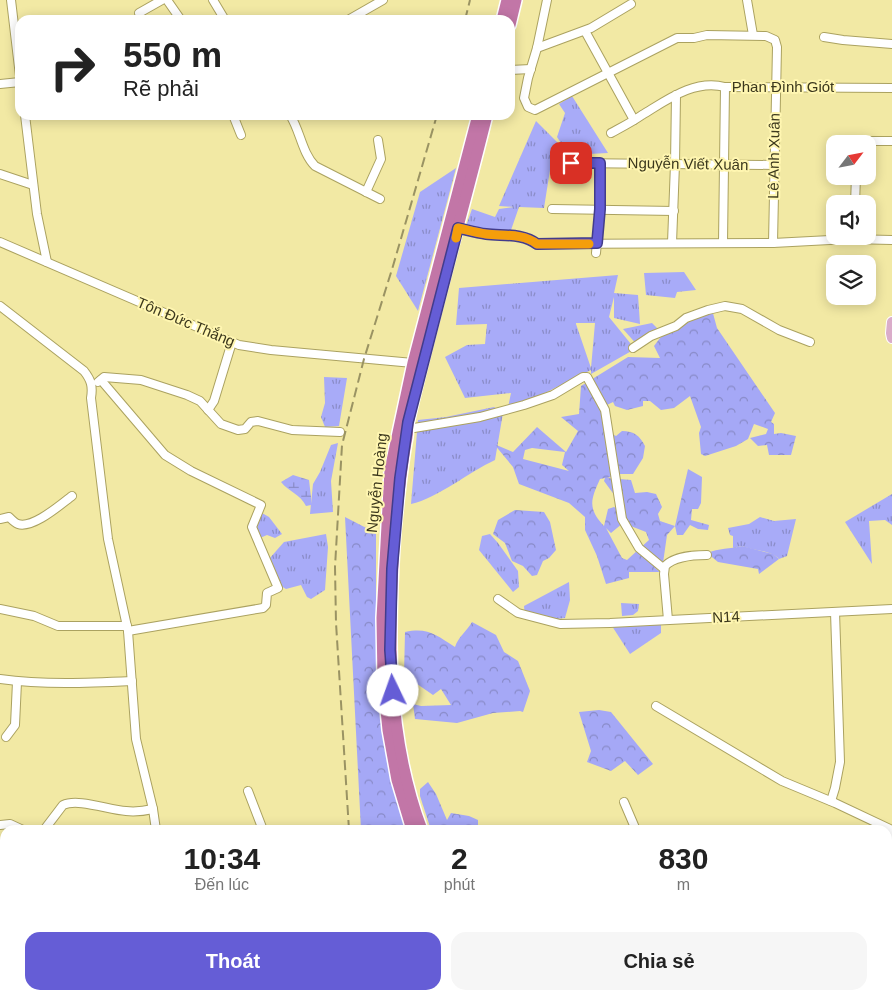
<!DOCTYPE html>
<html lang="vi">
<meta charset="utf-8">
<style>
:root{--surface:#fff;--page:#f6f6f6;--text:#222;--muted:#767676;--accent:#655dd6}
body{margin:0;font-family:Arial,sans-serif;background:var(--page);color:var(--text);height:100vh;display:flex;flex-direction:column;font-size:19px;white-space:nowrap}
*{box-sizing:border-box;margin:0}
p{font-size:16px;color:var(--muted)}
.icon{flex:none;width:28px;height:28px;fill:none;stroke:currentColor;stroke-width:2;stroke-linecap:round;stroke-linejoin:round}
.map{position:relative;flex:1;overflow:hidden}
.details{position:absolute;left:0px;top:825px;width:892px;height:175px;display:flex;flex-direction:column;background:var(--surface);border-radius:15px 15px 0 0;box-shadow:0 2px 12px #0003}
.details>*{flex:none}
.guide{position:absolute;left:15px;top:15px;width:500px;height:105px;border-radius:15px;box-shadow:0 2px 12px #0003;background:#fff;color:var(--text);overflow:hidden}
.needle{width:32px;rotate:58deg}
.fabs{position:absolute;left:826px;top:135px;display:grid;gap:10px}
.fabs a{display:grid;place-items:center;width:50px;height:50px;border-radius:10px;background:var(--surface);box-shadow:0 2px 12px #0003;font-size:25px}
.pin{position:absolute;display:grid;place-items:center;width:42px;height:42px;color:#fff;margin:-21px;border-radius:10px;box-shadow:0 2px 8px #0006}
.me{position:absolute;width:55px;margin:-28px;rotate:357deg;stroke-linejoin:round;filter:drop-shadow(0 0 4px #0008)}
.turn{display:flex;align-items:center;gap:18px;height:105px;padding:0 25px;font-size:22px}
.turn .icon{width:65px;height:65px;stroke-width:2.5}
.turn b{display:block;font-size:35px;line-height:42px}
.eta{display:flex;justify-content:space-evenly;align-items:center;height:85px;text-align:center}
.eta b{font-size:30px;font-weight:700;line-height:35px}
.action{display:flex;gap:10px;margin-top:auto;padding:10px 25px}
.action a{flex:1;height:58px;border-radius:15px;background:var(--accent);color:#fff;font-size:20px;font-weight:700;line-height:58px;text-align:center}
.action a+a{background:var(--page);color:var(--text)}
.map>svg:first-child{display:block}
</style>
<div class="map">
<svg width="892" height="1000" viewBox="0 0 892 1000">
<defs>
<pattern id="grass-tufts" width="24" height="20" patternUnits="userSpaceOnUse" patternTransform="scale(1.25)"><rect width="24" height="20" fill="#a8abf8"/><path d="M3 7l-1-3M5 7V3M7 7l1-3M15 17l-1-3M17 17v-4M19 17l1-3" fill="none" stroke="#8a8cc8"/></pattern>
<pattern id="forest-crowns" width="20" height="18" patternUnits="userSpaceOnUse" patternTransform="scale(1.25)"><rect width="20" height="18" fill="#a5a8f6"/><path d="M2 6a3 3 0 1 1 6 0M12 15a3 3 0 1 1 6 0" fill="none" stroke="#888ac7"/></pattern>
<pattern id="wetland-marsh" width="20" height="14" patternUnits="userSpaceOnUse" patternTransform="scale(1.25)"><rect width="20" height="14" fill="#a8abf8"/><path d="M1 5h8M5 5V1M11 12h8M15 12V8" fill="none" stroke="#8a8cc8"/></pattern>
</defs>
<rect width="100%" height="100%" fill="#f2e9a4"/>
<g fill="url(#grass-tufts)" fill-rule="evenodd">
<path d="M572,96L608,153L570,155L550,170L544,208L519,207L510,233L466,226L472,209L495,217L499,209L514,207L499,206L536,121L567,152L557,137L565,113L559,104Z"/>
<path d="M456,168L418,311L396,276L420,192Z"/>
<path d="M684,272L696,290L677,292L675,298L646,295L644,273Z"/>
<path d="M618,275L614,293L638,295L640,324L614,318V297L609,317L635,349L591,374V370L507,412L511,393L465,398L445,357L467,345L485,344L487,324L456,325L459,288ZM576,323H595L591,368L576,324Z"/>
<path d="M652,323L659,330L639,347L623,329Z"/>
<path d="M324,377L347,378L339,426L325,427L321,417L325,403Z"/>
<path d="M494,407L503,413L495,460C469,472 438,498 411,504L418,420L446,417Z"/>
<path d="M338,443L331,481L333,512L310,514L313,484L320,472L331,445Z"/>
<path d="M892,494V525L885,520L869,521L872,564L845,522Z"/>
<path d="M262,513L269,517L282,534L275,538L267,535L260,538L254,523Z"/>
<path d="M760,517L774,521L796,519L787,556L779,559C770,550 754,551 742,546L733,548V536L730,535L728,528L749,524Z"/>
<path d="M326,534L328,547L325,590L311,599L307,597L301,585L286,589L281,586L269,559L284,542Z"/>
<path d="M490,534L498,543L518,571L519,587L513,592L479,550L482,536Z"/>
<path d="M569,582L570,600L565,618L548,620L525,617L524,606Z"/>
<path d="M621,603L639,604L638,611L633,615L622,616Z"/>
<path d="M610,623H661V633L630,654Z"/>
</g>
<g fill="url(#forest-crowns)" fill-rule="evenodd">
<path d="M711,306L717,328L775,413L771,422L774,424V434L781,433L796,436L791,455H769L767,445L758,446L750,438L766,434L768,429L754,424L748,439L736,446L705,456L701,454L699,433L701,427L690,396L674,408L661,410L650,401H643V406L627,410L615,406L613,402L607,405L606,431L616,436L622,431C634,431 640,436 645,446L643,458L633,474H620L607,478L631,480L635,493L647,492L656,494L662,507L658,514L660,521L675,526L688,469L702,477L701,503L698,509H692L691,520L709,525L708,530L698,529L690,525L683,535H677L675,526L667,535L662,570L654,567L660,572H629V578L606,584L597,556L585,530V517L569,503L519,484L513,467L494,444L513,452L537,427L566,452L578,431L561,417L579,414L581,386L628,357L660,358L654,346L660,338ZM532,448L565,452L562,465L569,471L523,459L525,450ZM605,478L604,481L615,496L618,509L614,507L608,509L604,526C587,508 591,499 600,479ZM623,523L646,532L649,540L627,560L622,558L606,528L611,533Z"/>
<path d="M515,510L544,512L550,522L556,550L549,558L543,561L537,575L532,576L523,566L512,561L505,543L493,534L498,520Z"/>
<path d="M345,517L376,533V600L381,701L408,830H361Z"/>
<path d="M742,546L773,554L779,559L759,574L758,569L718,562L707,553C719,548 730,549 742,546Z"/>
<path d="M472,622L496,635L504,652L518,661L530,691L523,712L520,711L493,713L457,723L415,719L413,704L421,706L451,705L441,689L433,695L404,675L405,632C428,627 436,635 455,647C458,637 467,631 472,622Z"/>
<path d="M599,710L611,712L653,764L638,775L625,761L611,771L587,762L591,751L579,712Z"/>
<path d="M428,782L436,794L447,820L451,813L469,816L478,820V830H431L420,796V789Z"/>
</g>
<path fill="url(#wetland-marsh)" d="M293,475L309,480L311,497V505L306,506C300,494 289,492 281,482Z"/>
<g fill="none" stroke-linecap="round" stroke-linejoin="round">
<g stroke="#aba260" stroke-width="10">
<g id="minor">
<path d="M11,0L20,76"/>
<path d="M167,0L181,20"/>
<path d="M213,0L225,20"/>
<path d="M547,0L537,48L528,78L524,98L528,107L535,110L677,38H694L707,35L766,36L775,40L777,47L773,243"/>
<path d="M747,0L753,35"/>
<path d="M139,13L162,0"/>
<path d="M348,20L383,0"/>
<path d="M585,31L634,120"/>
<path d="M824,37L843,40L892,44"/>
<path d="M537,48L591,28L631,4"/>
<path d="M510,70L531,69"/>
<path d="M0,84L20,82"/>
<path d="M25,115L37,214L47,262"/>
<path d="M233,115L241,135"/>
<path d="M290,115C300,130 302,153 315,166L380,199"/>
<path d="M611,133C622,127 632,122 642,115C667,100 694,79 725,87L892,88"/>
<path d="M858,144L868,141H892"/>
<path d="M571,163L775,165"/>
<path d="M0,174L33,185"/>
<path d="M366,192L381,159L378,140"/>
<path d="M855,204L856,176"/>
<path d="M552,209L674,211"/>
<path d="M458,228C467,230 477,233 486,234C503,236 523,233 537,244L773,243L849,239L892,240"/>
<path d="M0,242L239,345L271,350L413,363"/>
<path d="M672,243L675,164L676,95"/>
<path d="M723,243L725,87"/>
<path d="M596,253L600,209V163"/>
<path d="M0,306L84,371C91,380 93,386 91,398L108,539L128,631L136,739L153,809L156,830"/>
<path d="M633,348L651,336L676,326L686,318L708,310L725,306L742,309L779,330L810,342"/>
<path d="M101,380L165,455L191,471L261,505L252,527L278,588L267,593L266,605L263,608L128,631"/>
<path d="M98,382L104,377L141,380L187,395L200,401L221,424L238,430L245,429L251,422L258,421L292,430L340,432"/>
<path d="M208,410L214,401L232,342"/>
<path d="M408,429L480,417L524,405L553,395L583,377H587L605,410L622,519L639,548L663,568"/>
<path d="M0,519L9,517C12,520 15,523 18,524C33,529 61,504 72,496"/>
<path d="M498,599L518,613L560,624L610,623L892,609"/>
<path d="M0,609L34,616L58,626H127"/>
<path d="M668,620L664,574L665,566C675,556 693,555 707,555"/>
<path d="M0,679C43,685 89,683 132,681"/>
<path d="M656,706L782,781L835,803L892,830"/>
<path d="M6,737L15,725L17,682"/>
<path d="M248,791L263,830"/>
<path d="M831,801L835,788L840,762L835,612"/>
<path d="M624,802L636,830"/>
<path d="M0,825L10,824L23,830"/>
<path d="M44,830L63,805C78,798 109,810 126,811C135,812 144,811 153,809"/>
<path d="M888,838L892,837"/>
<path d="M220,995L221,1000"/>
<path d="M711,995V1000"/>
<path d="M811,995L813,1000"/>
</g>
</g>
<g stroke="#fff" stroke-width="12">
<path id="major" d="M892,322L891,333L892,338"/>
</g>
<g stroke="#fff" stroke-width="14">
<g id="highway">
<path d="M502,20L507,0"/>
<path d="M510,25L516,0"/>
<path d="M412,830L397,780L388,730L383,679L382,618L390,470L413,363L478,115"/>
<path d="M422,830C386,735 388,631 395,531C398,500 401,469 407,437C408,431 407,425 409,419C432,317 462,216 487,115"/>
<path d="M0,907L5,909"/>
<path d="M888,921L892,920"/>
<path d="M888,937L892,939"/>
<path d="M504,995L507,1000"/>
<path d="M516,995L519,1000"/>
</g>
</g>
<use href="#minor" stroke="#fff" stroke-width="8"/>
<use href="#major" stroke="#daadca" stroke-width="10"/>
<use href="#highway" stroke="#c276a7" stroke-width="11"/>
<g stroke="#9a9363" stroke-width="2" stroke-dasharray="10 5" stroke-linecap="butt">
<path d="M465,20L470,0"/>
<path d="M349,830L336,623L335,567L342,445L364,359L393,266L437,115"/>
<path d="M360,995L361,1000"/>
</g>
</g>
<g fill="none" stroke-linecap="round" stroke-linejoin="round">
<g stroke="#423c8b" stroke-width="12">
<path id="route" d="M393,691L390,650L392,569L400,478L408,422L458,228C467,230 477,233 486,234C503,236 523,233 537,244L597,243L600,209V163H571"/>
</g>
<use href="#route" stroke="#655dd6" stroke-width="9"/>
<path stroke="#f59e0b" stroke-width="9" d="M456,238L458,228C467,230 477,233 486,234C503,236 523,233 537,244H589"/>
</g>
<g text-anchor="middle" stroke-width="4" stroke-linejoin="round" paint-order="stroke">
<g font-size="15" fill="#3c381d" stroke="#fff6b1">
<text x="783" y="92">Phan Đình Giót</text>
<text transform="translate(774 156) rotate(-89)" y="5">Lê Anh Xuân</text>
<text transform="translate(688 164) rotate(1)" y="5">Nguyễn Viết Xuân</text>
<text transform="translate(186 322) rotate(23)" y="5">Tôn Đức Thắng</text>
<text transform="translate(377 483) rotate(-84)" y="5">Nguyễn Hoàng</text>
<text transform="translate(726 617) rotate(-3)" y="5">N14</text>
</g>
</g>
</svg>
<div class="fabs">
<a><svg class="needle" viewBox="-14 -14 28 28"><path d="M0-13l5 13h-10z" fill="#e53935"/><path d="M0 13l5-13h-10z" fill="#767676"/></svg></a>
<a><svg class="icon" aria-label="sound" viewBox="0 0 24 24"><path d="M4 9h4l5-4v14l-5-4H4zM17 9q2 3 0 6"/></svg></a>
<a><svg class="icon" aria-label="layers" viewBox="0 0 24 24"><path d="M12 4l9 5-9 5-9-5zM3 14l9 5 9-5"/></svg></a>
</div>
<div class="pin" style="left:571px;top:163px;background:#d93025"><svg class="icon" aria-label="arrive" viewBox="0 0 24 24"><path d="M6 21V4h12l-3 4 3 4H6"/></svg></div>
<svg class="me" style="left:393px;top:691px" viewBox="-20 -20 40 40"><circle r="19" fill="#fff"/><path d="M0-13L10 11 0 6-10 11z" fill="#655dd6"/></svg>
<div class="guide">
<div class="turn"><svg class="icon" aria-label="right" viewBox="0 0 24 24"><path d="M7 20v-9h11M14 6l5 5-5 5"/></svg><div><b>550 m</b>Rẽ phải</div></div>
</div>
<section class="details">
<div class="eta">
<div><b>10:34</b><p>Đến lúc</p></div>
<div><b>2</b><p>phút</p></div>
<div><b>830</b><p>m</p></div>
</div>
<div class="action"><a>Thoát</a><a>Chia sẻ</a></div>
</section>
</div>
